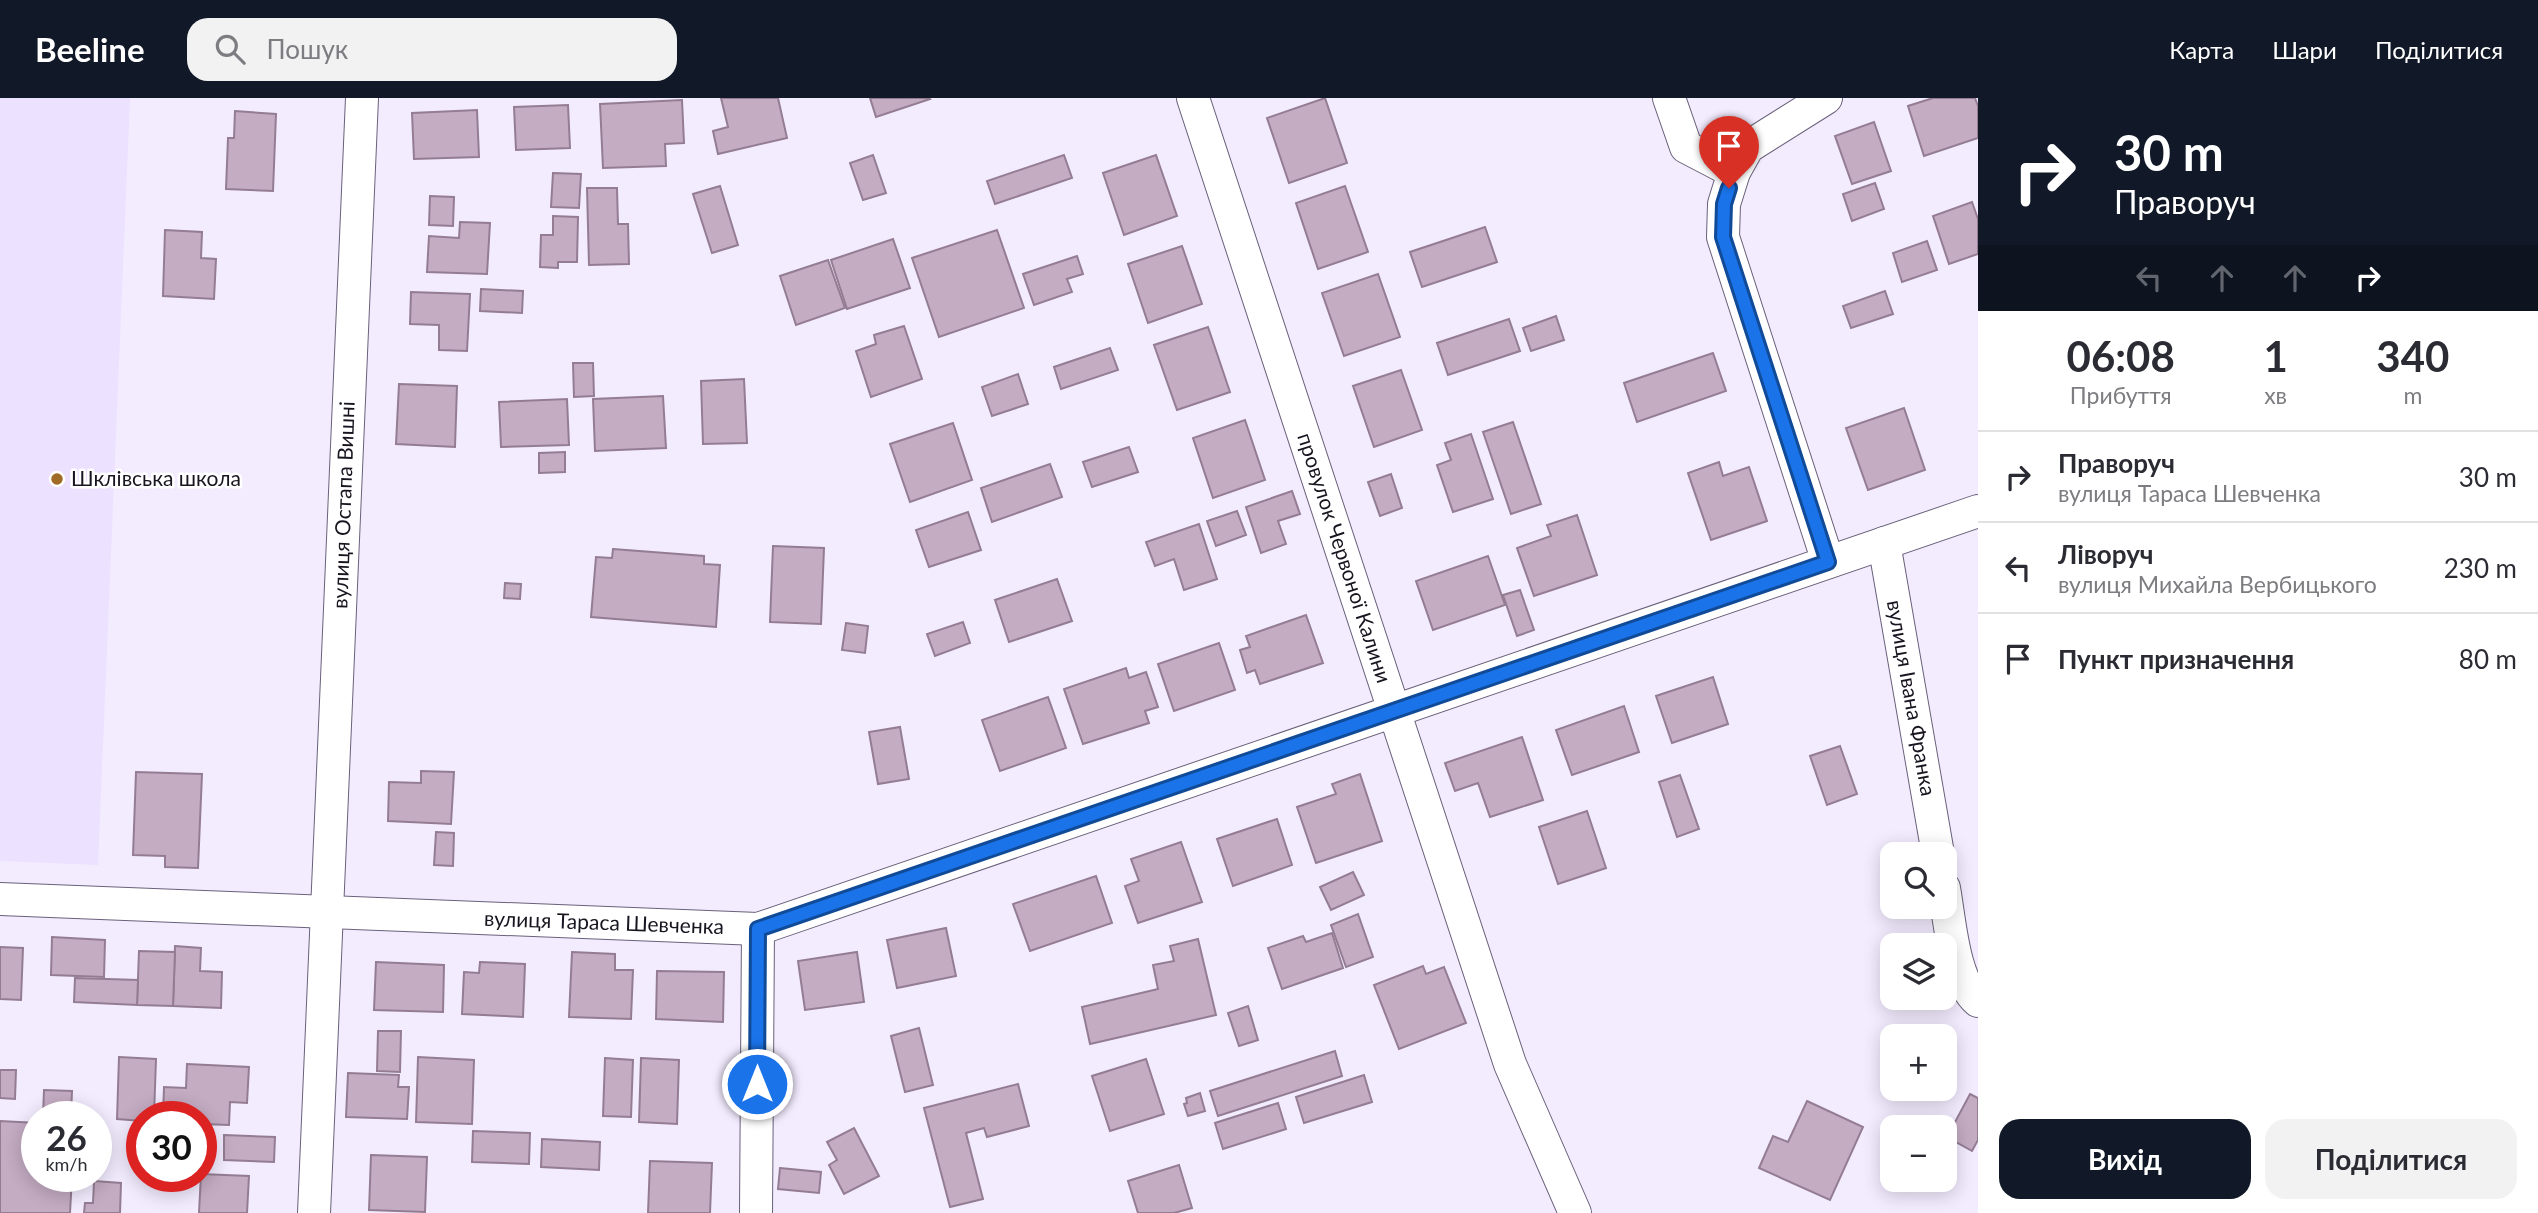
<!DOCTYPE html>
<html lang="uk">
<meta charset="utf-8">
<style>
:root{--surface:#fff;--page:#f2f2f3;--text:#2b2b33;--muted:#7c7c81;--line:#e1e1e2;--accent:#111827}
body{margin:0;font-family:Lato,sans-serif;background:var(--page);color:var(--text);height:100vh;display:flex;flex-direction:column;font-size:26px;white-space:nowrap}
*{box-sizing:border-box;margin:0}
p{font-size:23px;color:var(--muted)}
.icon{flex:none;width:38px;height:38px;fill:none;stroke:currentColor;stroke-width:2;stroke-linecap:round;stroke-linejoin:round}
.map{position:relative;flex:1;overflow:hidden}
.drawer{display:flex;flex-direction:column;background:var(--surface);width:560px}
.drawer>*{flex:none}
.top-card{background:#111827;color:#fff;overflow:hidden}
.fabs{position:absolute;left:1880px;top:744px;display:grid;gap:14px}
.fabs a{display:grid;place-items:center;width:77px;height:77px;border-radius:14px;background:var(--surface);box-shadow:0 4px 18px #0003;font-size:35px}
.speed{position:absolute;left:21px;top:1003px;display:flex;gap:14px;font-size:35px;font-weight:700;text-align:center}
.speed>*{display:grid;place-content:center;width:91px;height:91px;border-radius:50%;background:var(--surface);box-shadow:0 4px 18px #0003;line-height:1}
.speed small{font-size:18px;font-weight:400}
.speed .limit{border:10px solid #d22;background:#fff;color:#111}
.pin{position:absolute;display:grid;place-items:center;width:60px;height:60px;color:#fff;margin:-72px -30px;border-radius:50% 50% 50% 0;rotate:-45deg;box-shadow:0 0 7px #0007}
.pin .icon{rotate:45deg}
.me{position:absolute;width:77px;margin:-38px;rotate:0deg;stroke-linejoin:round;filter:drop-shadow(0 0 5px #0008)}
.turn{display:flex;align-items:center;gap:24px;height:147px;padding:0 21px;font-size:32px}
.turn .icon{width:91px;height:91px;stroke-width:2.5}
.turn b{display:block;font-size:49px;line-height:60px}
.lanes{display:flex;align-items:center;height:66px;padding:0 21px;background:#0003;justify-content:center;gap:35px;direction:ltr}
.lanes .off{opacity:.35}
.eta{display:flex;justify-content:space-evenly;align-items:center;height:119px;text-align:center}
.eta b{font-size:42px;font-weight:700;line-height:49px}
.primary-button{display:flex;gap:14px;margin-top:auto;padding:14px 21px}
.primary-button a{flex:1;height:80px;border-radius:21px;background:var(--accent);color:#fff;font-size:28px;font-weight:700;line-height:80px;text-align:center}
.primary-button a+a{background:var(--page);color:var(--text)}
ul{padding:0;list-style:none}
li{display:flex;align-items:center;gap:21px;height:91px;padding:0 21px;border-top:2px solid var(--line)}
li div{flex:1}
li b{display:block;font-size:26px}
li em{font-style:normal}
header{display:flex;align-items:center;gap:42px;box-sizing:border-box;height:98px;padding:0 35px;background:var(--accent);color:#fff}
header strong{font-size:33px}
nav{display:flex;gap:38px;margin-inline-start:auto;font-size:24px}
.search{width:490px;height:63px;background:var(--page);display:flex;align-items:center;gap:18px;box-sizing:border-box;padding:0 24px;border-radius:21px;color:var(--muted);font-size:26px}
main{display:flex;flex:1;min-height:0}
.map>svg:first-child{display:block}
</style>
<header>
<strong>Beeline</strong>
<div class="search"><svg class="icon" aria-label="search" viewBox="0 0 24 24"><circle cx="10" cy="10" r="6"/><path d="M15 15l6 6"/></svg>Пошук</div>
<nav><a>Карта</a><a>Шари</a><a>Поділитися</a></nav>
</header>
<main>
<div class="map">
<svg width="1978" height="1115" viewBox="0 0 1978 1115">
<rect width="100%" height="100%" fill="#f3ecff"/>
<path fill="#ece1ff" d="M0,0H130L98,767L0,763Z"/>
<g fill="#c4acc3" stroke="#947d93" stroke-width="2">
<path d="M721,0H778L787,40L718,56L713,33L728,29Z"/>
<path d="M870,0H929L930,1L876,19Z"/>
<path d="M1325,0L1347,65L1289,85L1267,20Z"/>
<path d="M1933,0H1975L1978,8V40L1924,58L1908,8Z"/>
<path d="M682,2L684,45L665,46L666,68L603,70L600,6Z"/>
<path d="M568,7L570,50L516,52L514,9Z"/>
<path d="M477,12L479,59L414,61L412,15Z"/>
<path d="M235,13L276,16L273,93L226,91L228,40H234Z"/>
<path d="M1874,24L1891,73L1852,86L1835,38Z"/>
<path d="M873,57L886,95L863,102L850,65Z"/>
<path d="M1064,57L1072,80L995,106L987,83Z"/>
<path d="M1156,57L1177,118L1124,137L1103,75Z"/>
<path d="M553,75L581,76L579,110L551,109Z"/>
<path d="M1875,85L1884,111L1852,123L1843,96Z"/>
<path d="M720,88L738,147L712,155L693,96Z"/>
<path d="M1345,88L1368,154L1318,171L1296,105Z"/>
<path d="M587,90H617L618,126H628L629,166L589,167Z"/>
<path d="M430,98L454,99L453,128L429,127Z"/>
<path d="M1972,104L1978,121V156L1949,166L1933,118Z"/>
<path d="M553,118L578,119L577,164H558V170L540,169L541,137H553Z"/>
<path d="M460,124L490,125L487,176L427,174L429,138L459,140Z"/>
<path d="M1485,129L1497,164L1422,189L1410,154Z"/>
<path d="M165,132L202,134L201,160L216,161L214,201L163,198Z"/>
<path d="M997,132L1024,210L939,239L912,160Z"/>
<path d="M893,141L910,190L847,211L831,162Z"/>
<path d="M1927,143L1937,172L1902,184L1893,155Z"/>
<path d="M1182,148L1202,206L1148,225L1128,166Z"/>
<path d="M1077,158L1083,176L1067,181L1072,194L1034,207L1023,176Z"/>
<path d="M828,162L845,210L796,227L780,178Z"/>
<path d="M1378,176L1400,239L1344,258L1322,195Z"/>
<path d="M481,191L523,193L522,215L480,213Z"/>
<path d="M1885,193L1893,216L1851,230L1843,208Z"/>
<path d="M411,194L470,196L467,253L439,252V227L410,226Z"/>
<path d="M1556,218L1564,242L1531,253L1523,230Z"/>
<path d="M1509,221L1520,253L1448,277L1437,245Z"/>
<path d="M904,228L922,281L871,299L856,253L876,246L874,237Z"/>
<path d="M1208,229L1230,294L1177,312L1154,247Z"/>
<path d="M1110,250L1118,272L1061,291L1054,269Z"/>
<path d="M1713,255L1726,293L1637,324L1624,285Z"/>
<path d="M573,265H593L594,298L574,299Z"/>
<path d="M1401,272L1422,332L1374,349L1353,288Z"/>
<path d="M1018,276L1028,306L992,318L982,289Z"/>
<path d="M744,281L747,345L703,346L701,283Z"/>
<path d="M399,286L457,288L455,349L396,346Z"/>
<path d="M663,298L666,350L595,353L593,301Z"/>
<path d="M567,301L569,347L501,349L499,304Z"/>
<path d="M1904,310L1925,372L1868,392L1846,330Z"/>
<path d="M1245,322L1265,382L1213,400L1193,340Z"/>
<path d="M1513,324L1541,406L1511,416L1483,334Z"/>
<path d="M953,325L972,382L910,404L890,346Z"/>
<path d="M1471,336L1493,401L1453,414L1437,367L1451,362L1445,345Z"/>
<path d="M1129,349L1138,374L1092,389L1083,364Z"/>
<path d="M565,354V374L539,375V355Z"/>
<path d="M1719,364L1723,378L1749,369L1767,423L1711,442L1688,375Z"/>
<path d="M1050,366L1062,399L992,424L981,390Z"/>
<path d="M1391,376L1402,410L1380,418L1368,384Z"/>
<path d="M1292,393L1300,416L1278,423L1286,446L1261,455L1246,409Z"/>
<path d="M1237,413L1246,437L1216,448L1207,423Z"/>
<path d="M968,414L981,452L929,469L916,432Z"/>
<path d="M1577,417L1597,477L1534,498L1517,450L1551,438L1547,427Z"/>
<path d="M1199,426L1217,481L1184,492L1174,461L1155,468L1146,444Z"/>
<path d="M773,448L824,450L821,526L770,524Z"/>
<path d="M613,451L704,458V466L720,467L716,529L591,519L596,459L612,460Z"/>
<path d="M1488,458L1505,507L1433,532L1416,483Z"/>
<path d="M1057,481L1072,523L1009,544L995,502Z"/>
<path d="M505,485L521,486L520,501L504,500Z"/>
<path d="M1520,492L1534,532L1517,538L1503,497Z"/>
<path d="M1306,517L1323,565L1260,586L1255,572L1247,575L1240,552L1250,549L1246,538Z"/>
<path d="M963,524L970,545L935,558L927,536Z"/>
<path d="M846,525L868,528L865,555L842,552Z"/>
<path d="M1219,545L1235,592L1174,613L1158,566Z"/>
<path d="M1126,570L1129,580L1146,574L1158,609L1145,613L1149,625L1083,646L1064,591Z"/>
<path d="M1713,579L1728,626L1672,645L1656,598Z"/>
<path d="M1048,599L1066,650L1000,673L982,622Z"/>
<path d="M1624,608L1639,654L1572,677L1556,632Z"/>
<path d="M900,629L909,681L878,686L869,634Z"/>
<path d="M1522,639L1543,702L1490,719L1478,685L1455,693L1445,665Z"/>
<path d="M1840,648L1857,696L1827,707L1810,658Z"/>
<path d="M421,673L454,674L451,726L388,723L389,684L421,685Z"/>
<path d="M136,674L202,676L198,770L165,769V758L133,757Z"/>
<path d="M1360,676L1382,743L1316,765L1297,709L1336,696L1332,686Z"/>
<path d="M1680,677L1699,731L1677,739L1659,684Z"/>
<path d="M1587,713L1606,770L1558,786L1539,729Z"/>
<path d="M1277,721L1292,767L1233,788L1217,741Z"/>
<path d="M436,734L454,735L453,768L434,767Z"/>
<path d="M1181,744L1202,804L1138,825L1125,788L1139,783L1131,761Z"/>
<path d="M1353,774L1364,797L1331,812L1320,789Z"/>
<path d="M1096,778L1112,825L1030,853L1013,806Z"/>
<path d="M1358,816L1373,859L1346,869L1331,827Z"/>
<path d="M946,830L956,878L897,890L887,842Z"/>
<path d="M1332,835L1343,870L1282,891L1268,850L1303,838L1306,844Z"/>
<path d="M52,839L105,842L104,879L51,877Z"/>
<path d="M1198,841L1216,917L1090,946L1082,909L1158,891L1153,867L1174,863L1170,848Z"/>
<path d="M175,848L201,850L200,873L222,874L221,910L173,908Z"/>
<path d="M0,849L23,850L21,902L0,901Z"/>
<path d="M139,853L175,854L173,908L137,907Z"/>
<path d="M572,854L615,856V872H633L631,921L569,919Z"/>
<path d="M857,854L864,904L805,912L798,863Z"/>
<path d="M376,864L444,867L443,914L374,912Z"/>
<path d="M480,864L525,866L523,919L462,916L464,874L479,875Z"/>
<path d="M1423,868L1426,876L1444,869L1466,925L1399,951L1374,887Z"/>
<path d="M657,873L724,874L723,924L656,921Z"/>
<path d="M75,880L138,882L137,907L74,904Z"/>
<path d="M1248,908L1258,942L1239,948L1228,915Z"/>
<path d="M919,930L933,987L905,994L891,938Z"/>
<path d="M378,933H401L400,974L377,973Z"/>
<path d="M1335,953L1342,978L1218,1018L1210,993Z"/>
<path d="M119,959L156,961L154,1018H142V1023L117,1021Z"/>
<path d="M418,959L474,962L472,1026L416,1024Z"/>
<path d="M605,960L633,962L631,1019L603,1018Z"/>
<path d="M641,960L679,962L677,1026L639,1024Z"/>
<path d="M1146,961L1164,1016L1110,1033L1092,978Z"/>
<path d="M187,966L249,969L247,1005L230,1004L229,1027L201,1026V1018H163L164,989L186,990Z"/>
<path d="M0,972H16L15,1001L0,1000Z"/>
<path d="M348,975L399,977L398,989H409L407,1021L346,1019Z"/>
<path d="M1364,977L1372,1004L1304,1025L1296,999Z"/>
<path d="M1018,986L1029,1028L987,1039L984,1030L966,1035L983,1101L950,1109L924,1010Z"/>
<path d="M44,992L72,993L71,1018H43Z"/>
<path d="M1200,995L1205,1013L1188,1018L1184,1006L1187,1005L1186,1000Z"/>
<path d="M1970,996L1978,1000V1042L1972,1053L1947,1039Z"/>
<path d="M1807,1003L1863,1029L1830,1102L1759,1070L1773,1038L1788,1044Z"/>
<path d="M1278,1005L1286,1031L1223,1051L1215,1025Z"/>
<path d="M0,1023L37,1025V1078H72L70,1115H0Z"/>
<path d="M854,1030L879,1078L844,1096L829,1067L837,1062L827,1044Z"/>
<path d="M473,1033L530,1035L529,1066L472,1064Z"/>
<path d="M224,1037L275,1039L274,1064L224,1062Z"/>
<path d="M542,1041L600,1044L599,1072L541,1069Z"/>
<path d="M371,1057L427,1059L425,1114L369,1112Z"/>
<path d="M650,1063L712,1065L710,1115H648Z"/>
<path d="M1179,1067L1192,1110L1174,1115H1138L1128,1083Z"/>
<path d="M780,1070L821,1074L819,1095L778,1091Z"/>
<path d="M201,1076L249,1078L247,1115H199Z"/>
<path d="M94,1083L121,1085L120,1115H84L85,1105H93Z"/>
</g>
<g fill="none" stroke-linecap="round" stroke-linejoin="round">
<g stroke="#6a607a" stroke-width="34">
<g id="minor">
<path d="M1193,0L1510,966L1575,1115"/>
<path d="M1669,0L1686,49L1734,74"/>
<path d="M1826,0L1748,49L1734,74L1724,106L1723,139L1828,464"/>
<path d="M1884,445L1938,756"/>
<path d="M1944,790C1950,823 1953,881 1978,903"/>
<path d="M0,801L758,831L1978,413"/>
<path d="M314,1115L362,0"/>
<path d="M756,1115L758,831"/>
</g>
</g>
<use href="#minor" stroke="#fff" stroke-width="32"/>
</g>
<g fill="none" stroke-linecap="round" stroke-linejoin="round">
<g stroke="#114b97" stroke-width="18">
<path id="route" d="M757,986L758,831L1828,464L1723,139L1724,106L1729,90"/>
</g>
<use href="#route" stroke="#1a73e8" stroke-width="12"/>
</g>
<circle fill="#a06b24" stroke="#fff" stroke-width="2.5" cx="57" cy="381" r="7"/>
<g text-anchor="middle" stroke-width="5" stroke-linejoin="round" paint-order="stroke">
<g font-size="21" fill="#191520" stroke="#fff" text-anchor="start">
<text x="71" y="388">Шклівська школа</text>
</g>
<g font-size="21" fill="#191520" stroke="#fff">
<text transform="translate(344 407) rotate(-88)" y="7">вулиця Остапа Вишні</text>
<text transform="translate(1344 460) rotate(72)" y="7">провулок Червоної Калини</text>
<text transform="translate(1911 600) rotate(80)" y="7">вулиця Івана Франка</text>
<text transform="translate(604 825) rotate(2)" y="7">вулиця Тараса Шевченка</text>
</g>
</g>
</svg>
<div class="fabs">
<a><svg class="icon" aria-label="search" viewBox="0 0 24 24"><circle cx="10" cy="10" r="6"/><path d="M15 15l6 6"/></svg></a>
<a><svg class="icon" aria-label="layers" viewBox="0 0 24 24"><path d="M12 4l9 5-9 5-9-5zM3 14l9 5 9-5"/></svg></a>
<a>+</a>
<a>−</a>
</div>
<div class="speed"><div>26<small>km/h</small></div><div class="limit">30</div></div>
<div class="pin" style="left:1729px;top:90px;background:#d93025"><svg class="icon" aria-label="arrive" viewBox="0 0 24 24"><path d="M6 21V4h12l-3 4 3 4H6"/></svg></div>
<svg class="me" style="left:757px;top:986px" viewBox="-20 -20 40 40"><circle r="17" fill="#1a73e8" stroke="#fff" stroke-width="3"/><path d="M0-11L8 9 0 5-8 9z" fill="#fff"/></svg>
</div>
<section class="drawer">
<div class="top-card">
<div class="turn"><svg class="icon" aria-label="right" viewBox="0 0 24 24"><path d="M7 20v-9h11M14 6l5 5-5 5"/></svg><div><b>30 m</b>Праворуч</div></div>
<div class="lanes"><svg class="icon off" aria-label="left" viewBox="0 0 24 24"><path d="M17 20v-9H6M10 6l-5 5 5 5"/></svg><svg class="icon off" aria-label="ahead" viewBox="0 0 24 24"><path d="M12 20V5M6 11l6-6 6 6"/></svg><svg class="icon off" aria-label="ahead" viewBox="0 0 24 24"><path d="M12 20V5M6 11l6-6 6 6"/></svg><svg class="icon" aria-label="right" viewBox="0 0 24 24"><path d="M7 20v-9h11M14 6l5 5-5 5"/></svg></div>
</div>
<div class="eta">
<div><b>06:08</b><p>Прибуття</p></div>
<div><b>1</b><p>хв</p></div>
<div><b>340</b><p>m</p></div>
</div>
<ul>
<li><svg class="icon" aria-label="right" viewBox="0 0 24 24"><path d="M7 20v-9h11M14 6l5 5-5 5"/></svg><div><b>Праворуч</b><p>вулиця Тараса Шевченка</p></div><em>30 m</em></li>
<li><svg class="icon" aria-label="left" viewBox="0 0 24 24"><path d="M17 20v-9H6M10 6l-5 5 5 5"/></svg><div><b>Ліворуч</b><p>вулиця Михайла Вербицького</p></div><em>230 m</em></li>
<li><svg class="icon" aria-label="arrive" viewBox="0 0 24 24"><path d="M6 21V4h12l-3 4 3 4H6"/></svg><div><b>Пункт призначення</b></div><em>80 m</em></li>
</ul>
<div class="primary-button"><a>Вихід</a><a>Поділитися</a></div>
</section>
</main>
